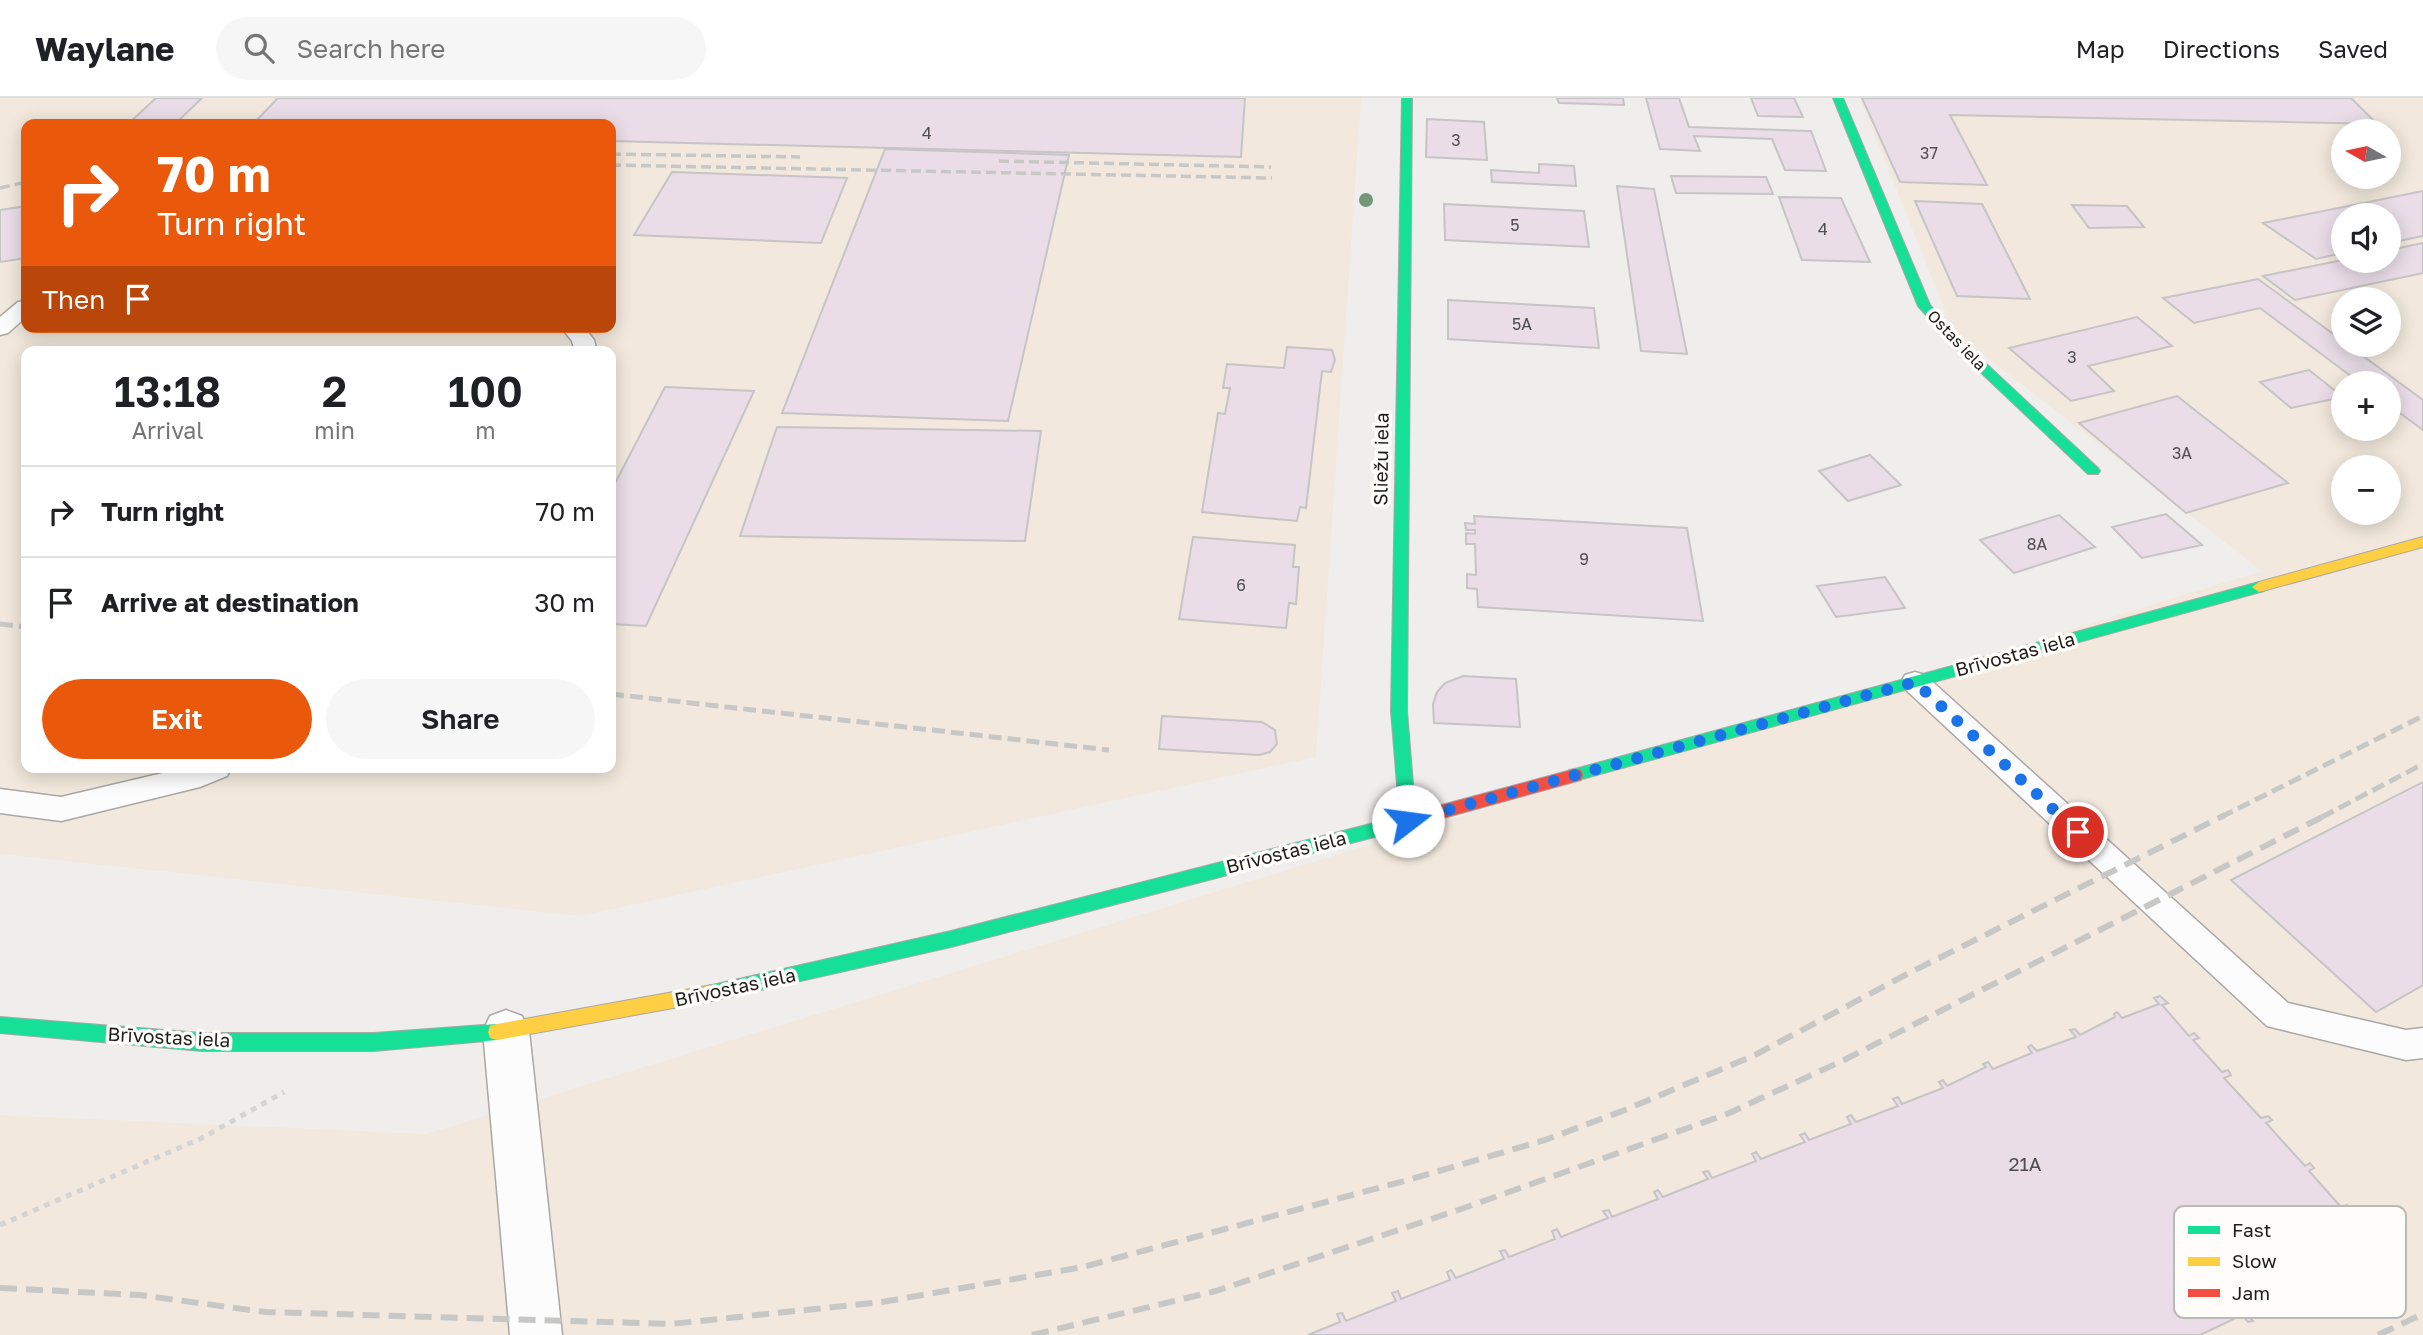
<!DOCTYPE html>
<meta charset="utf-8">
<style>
:root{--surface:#fff;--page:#f6f6f6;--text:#202124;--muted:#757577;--line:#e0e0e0;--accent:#ea580c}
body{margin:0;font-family:"Golos Text",sans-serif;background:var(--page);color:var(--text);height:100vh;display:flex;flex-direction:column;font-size:26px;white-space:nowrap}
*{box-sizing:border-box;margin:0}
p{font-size:23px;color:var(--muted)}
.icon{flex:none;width:38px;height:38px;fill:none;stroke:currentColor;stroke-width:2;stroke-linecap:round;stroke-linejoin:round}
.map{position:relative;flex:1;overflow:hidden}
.side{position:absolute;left:21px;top:248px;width:595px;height:427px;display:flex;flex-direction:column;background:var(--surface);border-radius:14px;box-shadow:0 4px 18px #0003}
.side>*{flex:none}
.guide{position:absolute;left:21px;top:21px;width:595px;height:214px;border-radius:14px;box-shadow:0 4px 18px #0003;background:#ea580c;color:#fff;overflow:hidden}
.needle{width:46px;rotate:279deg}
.buttons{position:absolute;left:2331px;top:21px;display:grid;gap:14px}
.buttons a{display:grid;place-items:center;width:70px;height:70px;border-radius:50%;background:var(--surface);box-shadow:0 4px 18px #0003;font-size:35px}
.pin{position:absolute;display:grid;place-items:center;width:60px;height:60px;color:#fff;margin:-30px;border:4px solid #fff;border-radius:50%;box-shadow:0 2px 7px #0007}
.me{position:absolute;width:77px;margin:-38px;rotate:75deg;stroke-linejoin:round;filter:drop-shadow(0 0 5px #0008)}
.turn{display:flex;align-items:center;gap:24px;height:147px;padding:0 21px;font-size:32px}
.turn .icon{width:91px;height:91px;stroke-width:2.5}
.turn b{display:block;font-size:49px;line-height:60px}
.then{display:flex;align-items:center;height:66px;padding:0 21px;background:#0003;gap:14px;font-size:26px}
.eta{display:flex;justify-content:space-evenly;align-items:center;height:119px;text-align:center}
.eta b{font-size:42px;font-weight:600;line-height:49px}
.button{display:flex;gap:14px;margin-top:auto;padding:14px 21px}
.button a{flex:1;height:80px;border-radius:42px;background:var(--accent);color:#fff;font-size:28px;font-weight:600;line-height:80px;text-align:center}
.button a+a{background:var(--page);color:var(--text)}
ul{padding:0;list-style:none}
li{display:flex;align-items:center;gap:21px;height:91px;padding:0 21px;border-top:2px solid var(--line)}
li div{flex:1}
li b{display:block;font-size:26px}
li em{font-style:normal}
header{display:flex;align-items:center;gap:42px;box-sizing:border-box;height:98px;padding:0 35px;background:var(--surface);border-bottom:2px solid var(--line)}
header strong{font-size:33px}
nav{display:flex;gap:38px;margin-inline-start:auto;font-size:24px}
.search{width:490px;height:63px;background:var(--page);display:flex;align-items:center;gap:18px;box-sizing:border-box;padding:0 24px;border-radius:38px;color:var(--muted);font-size:26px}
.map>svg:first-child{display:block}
</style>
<header>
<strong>Waylane</strong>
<div class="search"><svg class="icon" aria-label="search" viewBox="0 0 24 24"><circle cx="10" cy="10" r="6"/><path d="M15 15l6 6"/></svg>Search here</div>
<nav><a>Map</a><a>Directions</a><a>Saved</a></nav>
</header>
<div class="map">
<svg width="2423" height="1237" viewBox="0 0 2423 1237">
<rect width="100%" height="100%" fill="#f0eeec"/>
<g fill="#f2e8dd" fill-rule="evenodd">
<path d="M0,0H1361L1316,659L580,818L0,756ZM26,26H611V229H26ZM26,254H611V670H26Z"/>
<path d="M1860,0H2423V1237H0V1017L426,1036L2262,473L1953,233ZM2343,33H2389V79H2343ZM2343,117H2389V163H2343ZM2343,201H2389V247H2343ZM2343,285H2389V331H2343ZM2343,369H2389V415H2343Z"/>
</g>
<g fill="#eadde8" stroke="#c6c4c4" stroke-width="2">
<path d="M156,0H202L175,26H128Z"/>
<path d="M278,0H1245L1241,59L611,43V26H253Z"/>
<path d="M1557,0H1623L1624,7L1559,5Z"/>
<path d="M1646,0H1679L1689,29L1811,33L1826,73L1785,72L1772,41L1694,38L1700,53L1660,51Z"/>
<path d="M1751,0H1794L1803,19L1758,18Z"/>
<path d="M1862,0H2351L2377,26L1950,17L1987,87L1900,84Z"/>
<path d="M1427,21L1484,24L1487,62L1426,59Z"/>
<path d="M885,51L1069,57L1008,323L782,315Z"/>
<path d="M1539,66L1574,68L1576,88L1492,84L1491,72L1539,75Z"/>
<path d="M672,74L847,80L821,145L634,137Z"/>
<path d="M1671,78L1766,79L1773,96L1676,95Z"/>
<path d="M1617,88L1654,91L1687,256L1641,253Z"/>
<path d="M2423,93V138L2389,145V117H2343V155L2316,161L2263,125Z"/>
<path d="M1779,99L1841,100L1870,164L1802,162Z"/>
<path d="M1915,103L1982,106L2030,201L1957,198Z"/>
<path d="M1444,106L1584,113L1589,149L1445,142Z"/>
<path d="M2072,107L2127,108L2144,129L2089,130Z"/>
<path d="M26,108V160L0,164V112Z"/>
<path d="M2423,145V175L2295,202L2263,178L2343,162L2389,163V152Z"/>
<path d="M2258,181L2343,243V247H2348L2423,302V332L2389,307V285H2360L2260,210L2194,225L2163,200Z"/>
<path d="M1448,202L1594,210L1599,250L1448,241Z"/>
<path d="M2137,219L2172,248L2088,268L2114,293L2071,303L2009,250Z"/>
<path d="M1287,249L1332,252L1335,262L1331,274L1322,273L1306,410L1300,409L1297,423L1202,414L1218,315L1225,316L1230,290H1223L1227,266L1284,270Z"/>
<path d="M2309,272L2343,299L2291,310L2260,284Z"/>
<path d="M665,289L754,293L646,528L611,526V393Z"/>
<path d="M2177,298L2288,385L2186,415L2079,325Z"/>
<path d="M777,329L1041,333L1025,443L740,438Z"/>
<path d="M1870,357L1901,387L1848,403L1819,373Z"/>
<path d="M2166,416L2202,447L2142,460L2112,429Z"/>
<path d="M2059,417L2095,449L2014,475L1980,442Z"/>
<path d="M1474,418L1687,430L1703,523L1478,509L1477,491L1467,490V476L1476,477L1475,446H1466V435L1475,436V432H1466L1465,425L1475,426Z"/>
<path d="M1193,439L1295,447L1293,469H1299L1296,506L1289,505L1286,530L1179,521Z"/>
<path d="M1885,479L1905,510L1836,519L1817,488Z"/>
<path d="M1463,578L1516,581L1520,629L1434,625L1433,606L1437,594L1445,585Z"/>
<path d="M1162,618L1262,624L1275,632L1277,646L1270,654L1259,657L1159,651Z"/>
<path d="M2423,684V887L2376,914L2231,782Z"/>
<path d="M2160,898L2168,905L2162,907L2189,938L2194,935L2199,940L2193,942L2222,974L2228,972L2231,977L2224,980L2261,1020L2268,1018L2272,1022L2266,1025L2305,1068L2310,1065L2314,1070L2309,1073L2341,1109L2347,1107L2351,1112L2345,1114L2379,1151L2384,1149L2392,1159L2386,1162L2379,1154L2339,1172L2346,1180L2341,1182L2335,1175L2294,1193L2300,1201L2296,1203L2288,1195L2246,1215L2253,1223L2248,1224L2242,1217L2200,1237H1308L1340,1224L1337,1216L1342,1215L1346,1223L1396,1203L1392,1195L1398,1193L1401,1201L1450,1182L1447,1174L1451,1172L1456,1180L1504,1161L1500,1153L1505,1152L1509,1159L1555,1141L1552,1133L1557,1131L1561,1139L1608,1120L1603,1113L1609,1112L1612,1119L1658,1101L1654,1094L1658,1092L1663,1099L1708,1081L1703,1074L1708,1073L1712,1080L1756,1063L1752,1056L1756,1054L1761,1061L1805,1044L1800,1037L1805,1035L1809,1042L1851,1026L1847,1019L1851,1017L1856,1024L1898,1008L1893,1001L1898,999L1902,1006L1943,990L1939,984L1943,982L1947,988L1986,969L1983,966L1988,964L1993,971L2032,955L2028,949L2031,947L2037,953L2076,939L2070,932L2075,931L2080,937L2115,919L2114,916L2117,914L2122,920L2159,906L2154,900Z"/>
</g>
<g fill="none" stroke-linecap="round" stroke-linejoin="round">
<g stroke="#a9a8a6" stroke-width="3">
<g id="lane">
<path d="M26,203V219L8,235L0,237V219L18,204Z"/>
<path d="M561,229H584L594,242L597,254H575L572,243Z"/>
<path d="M1915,574L1925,577L2288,905L2406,932L2423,930V960L2406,962L2267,928L1905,591L1901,584L1905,577Z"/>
<path d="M184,670H231L227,678L200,689L61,723L0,715V691L61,699Z"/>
</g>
</g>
<g stroke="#a9a8a6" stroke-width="3">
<path id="street" d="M506,912L522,918L529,933L562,1237H510L483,933L490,918Z"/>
</g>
<g stroke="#a9a8a6" stroke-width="2">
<g id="fast">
<path d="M1402,0H1412L1407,613L1416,723L1414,728L1408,730L1402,728L1400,723L1391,613Z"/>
<path d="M1833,0H1843L1930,207L1965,246L2098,370L2100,373L2098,376H2088L1957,252L1918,208Z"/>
<path d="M2259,484L2264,485L2266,489L2264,493L1575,683L1569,682L1567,677L1569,672L1575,671Z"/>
<path d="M1382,723L1388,725L1390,730L1388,735L1382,737L951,849L712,903L706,901L703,895L706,889L712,887L951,833Z"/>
<path d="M0,919L202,935H374L497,926L504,928L506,934L504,940L497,942L374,953H202L0,935Z"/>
</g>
</g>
<g stroke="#a9a8a6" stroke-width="2">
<g id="slow">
<path d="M2423,439V449L2259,494L2252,489L2259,484Z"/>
<path d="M712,887L718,889L721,895L718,901L712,903L497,942L490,940L488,934L490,928L497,926Z"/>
</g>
</g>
<g stroke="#a9a8a6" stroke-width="2">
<path id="jam" d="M1575,671L1581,672L1583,677L1581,682L1382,737L1376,735L1374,730L1376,725L1382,723Z"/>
</g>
<path stroke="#d5d4d4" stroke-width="5" stroke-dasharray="6 6" stroke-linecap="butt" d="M0,1127L202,1040L284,994"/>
<use href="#lane" fill="#fdfcfc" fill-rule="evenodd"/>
<use href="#street" fill="#fdfcfc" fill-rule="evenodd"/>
<use href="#fast" fill="#16e098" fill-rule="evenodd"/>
<use href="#slow" fill="#ffcf43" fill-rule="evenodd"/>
<use href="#jam" fill="#f24e42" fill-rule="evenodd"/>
<g stroke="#c7c7c6" stroke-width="3.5" stroke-dasharray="10 5" stroke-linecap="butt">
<path d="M611,56L800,59"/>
<path d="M999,63L1271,69"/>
<path d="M611,67L1272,80"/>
<path d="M0,90L26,84"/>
</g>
<g stroke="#c7c7c6" stroke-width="5" stroke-dasharray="13 6" stroke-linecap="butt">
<path d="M0,526L26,529"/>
<path d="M611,596L1109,652"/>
<path d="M2221,719L2423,618"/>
<path d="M2322,719L2423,666"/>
</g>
<g stroke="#c7c7c6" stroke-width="6" stroke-dasharray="17 9" stroke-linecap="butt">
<path d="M0,1190L140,1197L265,1214L671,1226L882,1204L1083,1169L1408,1082L1545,1042L1625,1012L1755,957L1911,874L2225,717"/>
<path d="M1032,1237L1216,1193L1467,1109L1727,1016L1844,962L2326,717"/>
<path d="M2378,1237L2423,1216"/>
</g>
</g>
<circle fill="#739777" cx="1366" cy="102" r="7"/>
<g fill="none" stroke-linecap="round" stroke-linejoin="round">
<path stroke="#1a73e8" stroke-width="12" stroke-dasharray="0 21.6" d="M1408,723L1915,584L2078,734"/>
</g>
<g text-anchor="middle" stroke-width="7" stroke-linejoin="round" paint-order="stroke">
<g font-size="16" fill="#504d4e">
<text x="927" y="41">4</text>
<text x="1456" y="48">3</text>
<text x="1929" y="61">37</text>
<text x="1515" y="133">5</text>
<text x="1823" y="137">4</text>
<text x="1522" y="232">5A</text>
<text x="2072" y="265">3</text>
<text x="2182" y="361">3A</text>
<text x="2037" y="452">8A</text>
<text x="1584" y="467">9</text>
<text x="1241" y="493">6</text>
</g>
<g font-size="16" fill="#1d1d1b" stroke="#fefdf9">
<text transform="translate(1957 242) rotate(46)" y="6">Ostas iela</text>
</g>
<g font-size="19" fill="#1d1d1b" stroke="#fefdf9">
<text transform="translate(1381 361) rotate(-89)" y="7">Sliežu iela</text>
<text transform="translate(2015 556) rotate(-15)" y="7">Brīvostas iela</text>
<text transform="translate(1286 754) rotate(-14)" y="7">Brīvostas iela</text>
<text transform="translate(735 889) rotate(-12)" y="7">Brīvostas iela</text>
<text transform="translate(169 939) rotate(3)" y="7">Brīvostas iela</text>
</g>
<g font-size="19" fill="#504d4e">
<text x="2025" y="1073">21A</text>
</g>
</g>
<rect x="2174" y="1108" width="232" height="112" rx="10" fill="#fefdf9" stroke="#babab6" stroke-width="2"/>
<rect x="2188" y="1128" width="32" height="8" fill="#16e098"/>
<rect x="2188" y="1159" width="32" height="9" fill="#ffcf43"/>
<rect x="2188" y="1191" width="32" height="8" fill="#f24e42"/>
<g font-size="19" fill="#1d1d1b">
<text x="2232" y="1139">Fast</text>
<text x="2232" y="1170">Slow</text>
<text x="2232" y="1202">Jam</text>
</g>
</svg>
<div class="buttons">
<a><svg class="needle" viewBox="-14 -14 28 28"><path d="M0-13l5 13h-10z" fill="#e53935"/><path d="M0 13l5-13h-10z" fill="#757577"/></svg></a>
<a><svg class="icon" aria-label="sound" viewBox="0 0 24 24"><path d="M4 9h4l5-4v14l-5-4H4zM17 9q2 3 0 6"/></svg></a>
<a><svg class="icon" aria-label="layers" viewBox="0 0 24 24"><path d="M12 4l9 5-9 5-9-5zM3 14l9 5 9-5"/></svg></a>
<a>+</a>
<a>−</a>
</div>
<div class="pin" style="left:2078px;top:734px;background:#d93025"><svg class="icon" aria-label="arrive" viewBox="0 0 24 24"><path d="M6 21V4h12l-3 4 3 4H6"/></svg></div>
<svg class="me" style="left:1408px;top:723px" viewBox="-20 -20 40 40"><circle r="19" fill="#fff"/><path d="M0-13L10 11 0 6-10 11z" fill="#1a73e8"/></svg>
<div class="guide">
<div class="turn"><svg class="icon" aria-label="right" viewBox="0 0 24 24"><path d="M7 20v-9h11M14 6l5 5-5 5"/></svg><div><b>70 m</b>Turn right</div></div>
<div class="then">Then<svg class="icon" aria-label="arrive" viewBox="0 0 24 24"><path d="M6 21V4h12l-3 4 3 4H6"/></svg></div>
</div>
<section class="side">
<div class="eta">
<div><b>13:18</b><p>Arrival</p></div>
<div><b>2</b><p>min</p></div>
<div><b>100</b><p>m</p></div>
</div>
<ul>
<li><svg class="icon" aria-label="right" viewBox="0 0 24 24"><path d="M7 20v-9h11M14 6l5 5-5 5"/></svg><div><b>Turn right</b></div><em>70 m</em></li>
<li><svg class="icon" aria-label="arrive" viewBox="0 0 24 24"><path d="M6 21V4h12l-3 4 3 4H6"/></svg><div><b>Arrive at destination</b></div><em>30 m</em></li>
</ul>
<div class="button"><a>Exit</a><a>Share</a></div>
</section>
</div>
